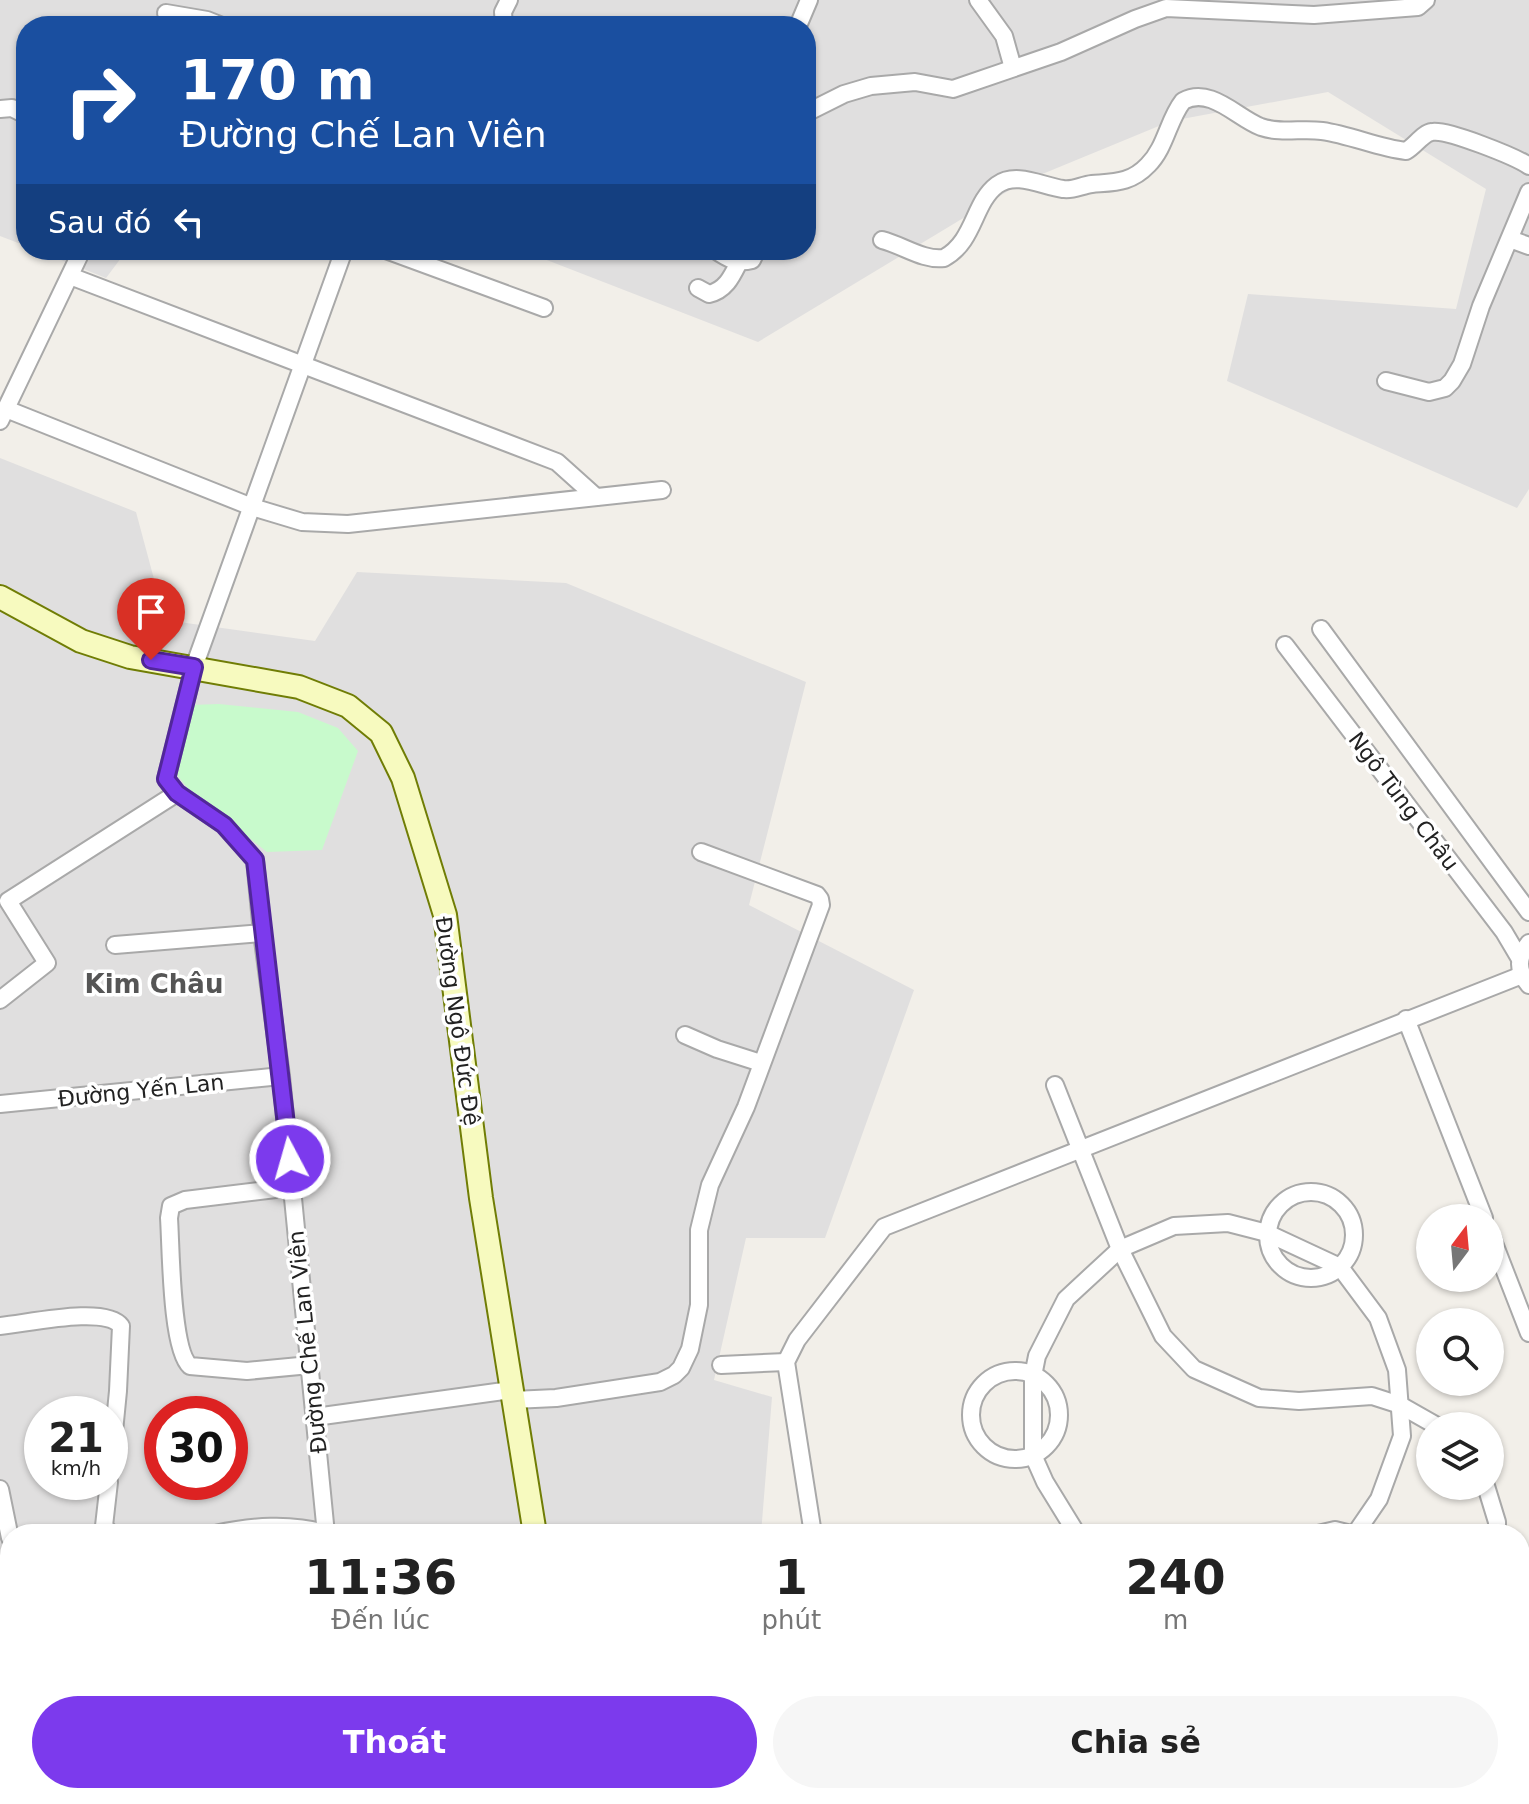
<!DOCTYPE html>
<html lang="vi">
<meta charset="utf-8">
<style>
:root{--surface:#fff;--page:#f6f6f6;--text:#222;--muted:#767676;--accent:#7c3aed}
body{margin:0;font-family:"DejaVu Sans",sans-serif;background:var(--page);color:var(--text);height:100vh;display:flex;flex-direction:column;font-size:30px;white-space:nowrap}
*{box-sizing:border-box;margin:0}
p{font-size:26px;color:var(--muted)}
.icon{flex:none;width:44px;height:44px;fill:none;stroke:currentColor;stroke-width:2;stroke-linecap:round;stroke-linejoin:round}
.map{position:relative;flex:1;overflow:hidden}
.drawer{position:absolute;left:0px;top:1524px;width:1530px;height:280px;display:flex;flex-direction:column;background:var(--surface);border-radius:32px 32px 0 0;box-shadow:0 2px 6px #0004}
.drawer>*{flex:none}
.banner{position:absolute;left:16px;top:16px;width:800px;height:244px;border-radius:32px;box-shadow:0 2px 6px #0004;background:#1a4fa0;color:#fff;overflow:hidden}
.needle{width:52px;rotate:16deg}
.controls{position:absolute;left:1416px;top:1204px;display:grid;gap:16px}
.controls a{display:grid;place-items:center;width:88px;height:88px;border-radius:50%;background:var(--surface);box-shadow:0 2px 6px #0004;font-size:40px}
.speed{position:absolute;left:24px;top:1396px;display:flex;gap:16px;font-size:40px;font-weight:700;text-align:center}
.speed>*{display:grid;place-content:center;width:104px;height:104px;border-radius:50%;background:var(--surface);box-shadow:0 2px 6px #0004;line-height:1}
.speed small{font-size:20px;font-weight:400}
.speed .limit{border:12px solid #d22;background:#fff;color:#111}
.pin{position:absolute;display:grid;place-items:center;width:68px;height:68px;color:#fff;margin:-82px -34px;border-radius:50% 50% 50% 0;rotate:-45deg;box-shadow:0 0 8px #0007}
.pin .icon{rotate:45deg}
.me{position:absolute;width:88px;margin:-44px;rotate:354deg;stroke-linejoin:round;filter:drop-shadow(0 0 6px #0008)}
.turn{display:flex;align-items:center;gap:28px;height:168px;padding:0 32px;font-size:36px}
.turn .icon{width:104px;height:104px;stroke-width:2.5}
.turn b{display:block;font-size:56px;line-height:68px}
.then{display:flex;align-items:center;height:76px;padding:0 32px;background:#0003;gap:16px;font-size:30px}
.eta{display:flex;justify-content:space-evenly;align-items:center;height:136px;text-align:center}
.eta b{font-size:48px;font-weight:700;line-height:56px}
.primary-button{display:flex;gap:16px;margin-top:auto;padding:16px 32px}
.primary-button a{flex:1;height:92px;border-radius:48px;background:var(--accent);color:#fff;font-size:32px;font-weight:700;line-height:92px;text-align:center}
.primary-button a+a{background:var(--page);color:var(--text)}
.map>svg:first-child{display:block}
</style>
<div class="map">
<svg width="1529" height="1804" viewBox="0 0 1529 1804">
<rect width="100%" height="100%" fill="#f2efe9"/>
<g fill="#e0dfdf" fill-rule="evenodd">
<path d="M0,0H1529V489L1517,508L1227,381L1248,294L1456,309L1486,189L1328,92L1171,121L1023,182L758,342L521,250H806V26H26V246L0,236Z"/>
<path d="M36,250H127L106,278Z"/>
<path d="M0,458L136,512L165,620L315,641L357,572L566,583L806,682L749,905L914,990L825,1238H746L714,1380L772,1397L761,1534H10V1794H904V1804H0ZM42,1414H110V1482H42ZM162,1414H230V1482H162Z"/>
</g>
<path fill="#c8facc" d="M219,704L298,712L338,728L358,751L322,850L267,852L191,792L177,775L191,705Z"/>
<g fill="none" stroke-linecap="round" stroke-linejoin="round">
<g stroke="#a9a9a9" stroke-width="20">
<g id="street">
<path d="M978,0L1004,36L1013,68"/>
<path d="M166,13L207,20L222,26"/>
<path d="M504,26L503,12L509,0"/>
<path d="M798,26L809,0"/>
<path d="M0,109L12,108L26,115"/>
<path d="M806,113L844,94L871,86L915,82L953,89L1061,52L1135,19L1166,8L1314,15L1418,7L1426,0"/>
<path d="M1510,239L1529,246"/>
<path d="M882,240C902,245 924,261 944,258C975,241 973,203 997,185C1016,171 1042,186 1063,189C1073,191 1082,185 1092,184C1115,182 1131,183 1148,165C1166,147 1168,120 1183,101C1211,86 1237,118 1261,127C1282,134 1302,128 1322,131C1351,135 1378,148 1406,151C1415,146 1423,133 1432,132C1447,129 1516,157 1529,166"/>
<path d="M386,250L544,308"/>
<path d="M715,250C728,259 737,264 752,260L757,250"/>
<path d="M70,276L557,462L596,497"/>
<path d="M698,288L709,294C726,290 732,276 739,262"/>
<path d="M1386,381L1429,392L1445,388L1452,381L1462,364L1481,306L1529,192"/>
<path d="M6,409L252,507L302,522L348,524L662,490"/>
<path d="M0,421L82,250"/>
<path d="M1321,629L1529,912"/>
<path d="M1285,645L1504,932L1520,959"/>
<path d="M1529,943C1517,957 1517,971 1529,985"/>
<path d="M115,945L262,933"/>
<path d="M0,1000L47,963L8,901L177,793"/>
<path d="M1406,1019L1484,1218"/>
<path d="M685,1035L717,1049L761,1063"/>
<path d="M1055,1085L1120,1249L1163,1336L1194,1369L1259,1398L1299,1401L1372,1396L1400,1405L1437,1426"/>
<path d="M0,1104L281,1076"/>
<path d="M292,1187L185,1200L171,1206L169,1218C171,1247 171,1350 190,1366L247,1371L310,1365"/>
<circle cx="1311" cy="1235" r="43"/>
<path d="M1490,1233L1529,1333"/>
<path d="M0,1326C26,1324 105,1305 121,1326L118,1391L110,1472"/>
<path d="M721,1365L786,1362"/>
<circle cx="1015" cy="1415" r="44"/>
<path d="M513,1400L556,1398L660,1382L674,1375L681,1368L690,1349L699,1305V1230L710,1185L746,1107L821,905L820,899L817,895L701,852"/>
<path d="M315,1417L511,1390"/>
<path d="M109,1482L104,1526L111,1534"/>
<path d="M1486,1486L1497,1522V1534"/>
<path d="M0,1489L10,1538"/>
<path d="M215,1534C253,1526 288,1523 326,1533"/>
<path d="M326,1534L281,1076L262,933L255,860L224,825L177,793L166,779L194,667L344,250"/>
<path d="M813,1534L786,1362L797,1340L884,1227L1522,975"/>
<path d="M1077,1534L1045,1482L1033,1455V1376L1037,1356L1066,1299L1120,1249L1174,1226L1228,1223L1267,1233L1340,1267L1378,1318L1397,1370L1402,1436L1379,1499L1355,1534"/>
<path d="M1318,1534L1335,1530L1351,1534"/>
<path d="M0,1717L10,1667"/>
<path d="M1520,1785L1529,1788"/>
<path d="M522,1794L550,1804"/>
<path d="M999,1794L1033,1804"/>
<path d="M1067,1794L1101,1804"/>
<path d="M340,1800L348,1804"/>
<path d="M211,1804V1794"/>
<path d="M439,1804L442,1794"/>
<path d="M1377,1804L1382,1794"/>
</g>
</g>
<g stroke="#707d05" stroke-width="26">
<g id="secondary">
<path d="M0,597L81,641L130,657L299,687L348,706L381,733L403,778L445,915L481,1198L535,1534"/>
<path d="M771,1794L773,1804"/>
</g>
</g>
<use href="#street" stroke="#fff" stroke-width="16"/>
<use href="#secondary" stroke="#f7fabf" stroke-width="22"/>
</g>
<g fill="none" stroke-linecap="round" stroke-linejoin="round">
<g stroke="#51269a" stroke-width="20">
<path id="route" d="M151,660L194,667L166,779L177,793L224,825L255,860L290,1159"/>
</g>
<use href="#route" stroke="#7c3aed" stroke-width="14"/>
</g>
<g text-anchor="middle" stroke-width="7" stroke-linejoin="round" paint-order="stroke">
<g font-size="22" fill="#222" stroke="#fff">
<text transform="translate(1404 801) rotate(53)" y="8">Ngô Tùng Châu</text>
<text transform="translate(458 1021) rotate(82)" y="8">Đường Ngô Đức Đệ</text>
<text transform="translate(141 1090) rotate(-6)" y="8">Đường Yến Lan</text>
<text transform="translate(307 1342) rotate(-96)" y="8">Đường Chế Lan Viên</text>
</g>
<g font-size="26" font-weight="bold" fill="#555" stroke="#fff">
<text x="154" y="993">Kim Châu</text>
</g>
</g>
</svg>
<div class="controls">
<a><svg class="needle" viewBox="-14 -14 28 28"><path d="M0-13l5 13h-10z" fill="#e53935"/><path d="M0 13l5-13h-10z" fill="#767676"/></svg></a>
<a><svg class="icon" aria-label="search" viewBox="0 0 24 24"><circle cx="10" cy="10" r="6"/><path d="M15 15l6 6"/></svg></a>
<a><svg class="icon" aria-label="layers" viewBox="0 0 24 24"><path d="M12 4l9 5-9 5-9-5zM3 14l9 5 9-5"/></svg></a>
</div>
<div class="speed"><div>21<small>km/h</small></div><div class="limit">30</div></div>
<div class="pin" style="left:151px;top:660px;background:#d93025"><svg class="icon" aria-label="arrive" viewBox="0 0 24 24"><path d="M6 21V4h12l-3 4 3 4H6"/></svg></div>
<svg class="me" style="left:290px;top:1159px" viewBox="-20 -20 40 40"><circle r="17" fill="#7c3aed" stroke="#fff" stroke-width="3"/><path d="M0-11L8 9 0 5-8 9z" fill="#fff"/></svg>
<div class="banner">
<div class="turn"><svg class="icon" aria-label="right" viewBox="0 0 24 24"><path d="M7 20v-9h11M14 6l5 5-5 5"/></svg><div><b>170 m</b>Đường Chế Lan Viên</div></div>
<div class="then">Sau đó<svg class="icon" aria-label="left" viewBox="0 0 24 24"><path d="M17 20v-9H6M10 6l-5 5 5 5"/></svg></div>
</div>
<section class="drawer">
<div class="eta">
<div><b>11:36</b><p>Đến lúc</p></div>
<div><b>1</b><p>phút</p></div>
<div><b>240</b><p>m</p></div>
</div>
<div class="primary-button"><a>Thoát</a><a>Chia sẻ</a></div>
</section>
</div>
